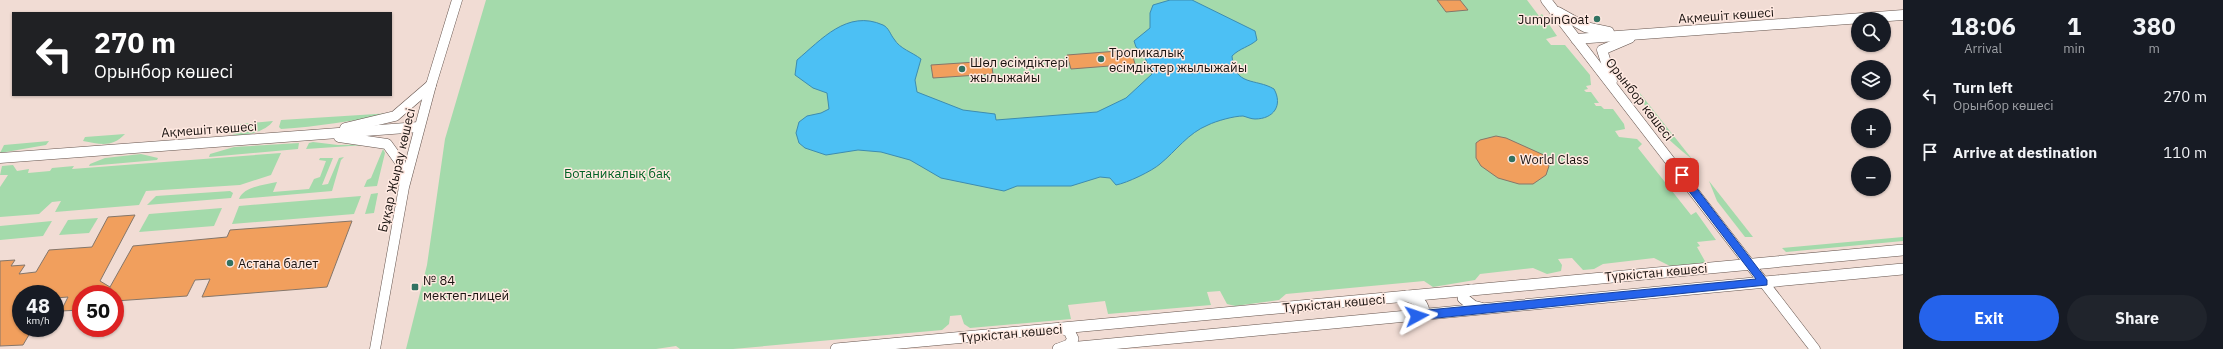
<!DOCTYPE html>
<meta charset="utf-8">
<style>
:root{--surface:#171b24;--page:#20242c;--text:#f1f3f6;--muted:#9ea1a6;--accent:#2563eb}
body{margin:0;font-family:"IBM Plex Sans",sans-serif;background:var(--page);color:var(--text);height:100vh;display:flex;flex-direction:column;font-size:15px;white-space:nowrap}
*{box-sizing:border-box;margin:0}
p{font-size:13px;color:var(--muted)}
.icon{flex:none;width:22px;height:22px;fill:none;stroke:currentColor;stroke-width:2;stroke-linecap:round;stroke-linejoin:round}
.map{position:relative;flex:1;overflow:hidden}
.side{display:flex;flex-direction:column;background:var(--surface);width:320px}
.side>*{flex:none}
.guide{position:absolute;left:12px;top:12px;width:380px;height:84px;border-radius:0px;box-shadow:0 1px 3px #0004;background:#202124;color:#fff;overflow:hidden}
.tools{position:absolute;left:1851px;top:12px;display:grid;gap:8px}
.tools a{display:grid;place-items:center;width:40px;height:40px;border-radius:50%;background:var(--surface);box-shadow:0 1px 3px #0004;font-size:20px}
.speed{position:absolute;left:12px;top:285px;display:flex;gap:8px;font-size:20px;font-weight:700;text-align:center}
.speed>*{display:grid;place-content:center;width:52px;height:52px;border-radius:50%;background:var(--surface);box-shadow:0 1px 3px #0004;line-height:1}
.speed small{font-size:10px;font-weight:400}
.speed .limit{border:6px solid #d22;background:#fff;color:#111}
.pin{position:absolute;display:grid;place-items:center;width:34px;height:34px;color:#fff;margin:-17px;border-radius:8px;box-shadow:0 2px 6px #0006}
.me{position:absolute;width:44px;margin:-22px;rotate:85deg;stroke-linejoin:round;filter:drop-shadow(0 0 3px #0008)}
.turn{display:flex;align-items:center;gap:14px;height:84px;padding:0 16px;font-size:18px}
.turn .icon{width:52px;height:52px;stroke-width:2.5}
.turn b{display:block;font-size:28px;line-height:34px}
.eta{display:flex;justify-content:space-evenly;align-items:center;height:68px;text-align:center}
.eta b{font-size:24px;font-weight:800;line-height:28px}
.action{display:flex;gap:8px;margin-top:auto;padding:8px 16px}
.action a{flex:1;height:46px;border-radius:24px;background:var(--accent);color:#fff;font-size:16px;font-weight:800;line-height:46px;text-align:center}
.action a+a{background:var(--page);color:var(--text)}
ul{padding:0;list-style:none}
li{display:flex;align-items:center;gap:12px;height:56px;padding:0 16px}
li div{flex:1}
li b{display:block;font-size:15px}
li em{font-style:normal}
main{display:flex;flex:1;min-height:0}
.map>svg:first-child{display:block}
</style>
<main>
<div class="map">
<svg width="1903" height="349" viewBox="0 0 1903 349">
<rect width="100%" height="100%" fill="#f1dcd4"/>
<g fill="#a4daab">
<path d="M486,0H1527L1539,16L1542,14L1557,36L1546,39L1551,45H1565L1590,75L1591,85L1586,86L1588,89L1584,90L1586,92H1591L1599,103H1594L1596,106H1601L1604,109H1613L1624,124L1625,129L1615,131L1619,137L1637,139L1642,144L1638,148L1691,215L1696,212L1716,240L1697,242L1700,246L1697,247L1706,263L1670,266L1654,258L1603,264L1594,269L1583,270L1572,258L1558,259L1562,265L1561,271L1547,274L1533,268L1480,274L1475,280L1433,287L1424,281L1286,294L1279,300L1235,306L1227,304L1220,291L1207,292L1211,305L1108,314L1105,301L1068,305L1071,319L970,328L964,324L961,315L950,316L949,324L942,330L733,349H680L676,346L656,349H406L427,265L445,139Z"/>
<path d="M1639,92L1692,159C1665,138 1652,125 1639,92Z"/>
<path d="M392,113L388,116C352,120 317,127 281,129L279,127L281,120Z"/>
<path d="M273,121C267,131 243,138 232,134C226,133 224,130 217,130L219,126Z"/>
<path d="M125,134C112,148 100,144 83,141L85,137Z"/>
<path d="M49,141L46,145L0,153L4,145Z"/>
<path d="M313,142L338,145L380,144L306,149L309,143Z"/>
<path d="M299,143L298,149L209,157L210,154L234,147Z"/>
<path d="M383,149L385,153L377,186L364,187L367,180L371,178Z"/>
<path d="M281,153L271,175L240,185L146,191L139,205L55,212L61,201L52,202L39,214L0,217V187L8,175H0L2,166L13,165L17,171L29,169L28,173L50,171L52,168L74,166L72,169Z"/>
<path d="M141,154L158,158L157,160L89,166L90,164L105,158Z"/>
<path d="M344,157L341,160L332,191L239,199C244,186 265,185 277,182L273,192L309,189L314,179L320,177L326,161L319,160L320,158H333L322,185L328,184L339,158Z"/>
<path d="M1709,181L1753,237H1745L1717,201Z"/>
<path d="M230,191L233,193L231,198L147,205L156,196Z"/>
<path d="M378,193L374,213L365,214L371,194Z"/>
<path d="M361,196L354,214L232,224L239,206Z"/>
<path d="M222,208L214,226L139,232L149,214Z"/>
<path d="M98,218L89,233L59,235L68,220Z"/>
<path d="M52,221L43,236L0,240V226Z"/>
<path d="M1903,237V241L1786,252L1782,248Z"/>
</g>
<path fill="#4cc0f4" stroke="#3d8cb0" d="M1170,0H1192L1255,31L1257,40C1249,47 1240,48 1232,56C1234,87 1256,78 1274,89C1283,105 1274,119 1255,119C1251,119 1247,117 1243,116C1234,116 1216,121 1208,125C1188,133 1176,151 1160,164C1152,171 1127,183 1116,185L1110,178L1100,177L1071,186H1017L1004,191L941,178L910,160L881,152L858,150L826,155L805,148L799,143L796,133L799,122L807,116L821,113L829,109L827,93L813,88L795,75L797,60C821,40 847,9 883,25C889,28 890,34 894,39C900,49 912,52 921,59L915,80L917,92L963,110L995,114L996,120L1097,112L1126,98L1152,74L1143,53L1136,47L1134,41L1150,28V13L1153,5Z"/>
<g fill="#f19f5d" stroke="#85766a">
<path d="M1437,0H1460L1468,10L1446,12Z"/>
<path d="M1131,50L1135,64L1071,69L1067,55Z"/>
<path d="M991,61L993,74L933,78L931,65Z"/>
<path d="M1496,136L1506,138L1546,156L1549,166L1546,175L1533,184H1519L1498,178L1481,166L1476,158V143L1480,140Z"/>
<path d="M135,215L100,281L110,287L133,246L227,237L230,230L352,221L327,287L202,297L210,279L195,280L187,296L115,301V294H108L111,288L94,290L92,294H81V310L61,311L68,297L55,298V294H21V328H33L23,345L0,346V261L15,260L11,266L25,265L19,274L36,272L49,250L92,247L108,217Z"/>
</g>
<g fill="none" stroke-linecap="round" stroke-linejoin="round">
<g stroke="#65544d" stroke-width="11">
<g id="tertiary">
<path d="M1546,0L1815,349"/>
<path d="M1558,12L1585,27L1609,32"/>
<path d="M1576,39L1903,15"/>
<path d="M1612,81L1602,50L1630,38"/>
<path d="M345,128L395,116L431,85"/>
<path d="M339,137L387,144L400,162L404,183"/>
<path d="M0,158L419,127"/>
<path d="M375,349L404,187L431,85L457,0"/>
</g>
</g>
<g stroke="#65544d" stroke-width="12">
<g id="secondary">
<path d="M1471,290L1464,292L1463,298L1473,306L1481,308"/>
<path d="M1407,296C1416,299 1422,301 1424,311L1417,316"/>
<path d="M1061,328L1069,331L1073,339L1069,345L1061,348"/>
<path d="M836,349L1903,250"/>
<path d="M1058,349L1903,269"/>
</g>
</g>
<use href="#tertiary" stroke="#fff" stroke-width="10"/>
<use href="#secondary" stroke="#fff" stroke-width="11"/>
</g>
<path fill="#2563eb" stroke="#184099" d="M1682,172L1685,173L1767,280V285L1417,320L1413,319V313L1417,311L1756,279L1678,177V173Z"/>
<g fill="#327261" stroke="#ffe9e1" stroke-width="1.5">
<circle cx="1597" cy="19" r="4"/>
<circle cx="1101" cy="59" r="4"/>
<circle cx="962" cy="69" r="4"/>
<circle cx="1512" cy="159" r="4"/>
<circle cx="230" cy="263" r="4"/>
<rect x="411" y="283" width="8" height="8" rx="2"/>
</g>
<g text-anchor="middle" stroke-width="3" stroke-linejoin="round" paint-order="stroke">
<g font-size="13" fill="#1b1411" stroke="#ffe9e1">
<text transform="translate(1726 15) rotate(-4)" y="5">Ақмешіт көшесі</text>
<text transform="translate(1640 99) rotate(52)" y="5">Орынбор көшесі</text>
<text transform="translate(209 129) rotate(-4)" y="5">Ақмешіт көшесі</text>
<text transform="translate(396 170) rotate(-77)" y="5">Бұқар Жырау көшесі</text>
<text transform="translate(1656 272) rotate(-5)" y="5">Түркістан көшесі</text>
<text transform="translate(1334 303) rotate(-5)" y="5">Түркістан көшесі</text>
<text transform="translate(1011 333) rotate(-5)" y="5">Түркістан көшесі</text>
</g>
<g font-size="13" fill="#1b1411" stroke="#ffe9e1" text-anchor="start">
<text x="1589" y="24" text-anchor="end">JumpinGoat</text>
<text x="1109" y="57">Тропикалық<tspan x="1109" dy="15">өсімдіктер жылыжайы</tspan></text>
<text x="970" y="67">Шөл өсімдіктері<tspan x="970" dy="15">жылыжайы</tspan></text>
<text x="1520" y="164">World Class</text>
<text x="238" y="268">Астана балет</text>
<text x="423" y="285">№ 84<tspan x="423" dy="15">мектеп-лицей</tspan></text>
</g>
<g font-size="13" fill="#006224" stroke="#ffe9e1">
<text x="617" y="178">Ботаникалық бақ</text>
</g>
</g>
</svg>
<div class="tools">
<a><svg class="icon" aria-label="search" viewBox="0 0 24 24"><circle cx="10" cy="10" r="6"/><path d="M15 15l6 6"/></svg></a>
<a><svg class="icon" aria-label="layers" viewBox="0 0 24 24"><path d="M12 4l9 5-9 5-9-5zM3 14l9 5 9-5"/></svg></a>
<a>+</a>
<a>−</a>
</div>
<div class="speed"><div>48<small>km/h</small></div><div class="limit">50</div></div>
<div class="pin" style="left:1682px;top:175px;background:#d93025"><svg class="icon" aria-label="arrive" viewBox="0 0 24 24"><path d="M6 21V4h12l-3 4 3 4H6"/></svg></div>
<svg class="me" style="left:1417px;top:316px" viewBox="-20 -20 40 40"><path d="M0-17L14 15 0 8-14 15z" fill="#2563eb" stroke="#fff" stroke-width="4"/></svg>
<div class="guide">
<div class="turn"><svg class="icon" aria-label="left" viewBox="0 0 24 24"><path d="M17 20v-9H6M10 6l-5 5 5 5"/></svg><div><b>270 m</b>Орынбор көшесі</div></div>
</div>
</div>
<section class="side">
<div class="eta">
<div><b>18:06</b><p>Arrival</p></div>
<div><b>1</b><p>min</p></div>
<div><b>380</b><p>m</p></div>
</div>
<ul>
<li><svg class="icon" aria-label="left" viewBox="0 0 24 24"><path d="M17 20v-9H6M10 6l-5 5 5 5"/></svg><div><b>Turn left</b><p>Орынбор көшесі</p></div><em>270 m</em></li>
<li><svg class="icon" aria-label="arrive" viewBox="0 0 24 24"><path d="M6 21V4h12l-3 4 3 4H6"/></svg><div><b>Arrive at destination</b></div><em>110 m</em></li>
</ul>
<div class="action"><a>Exit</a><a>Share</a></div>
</section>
</main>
